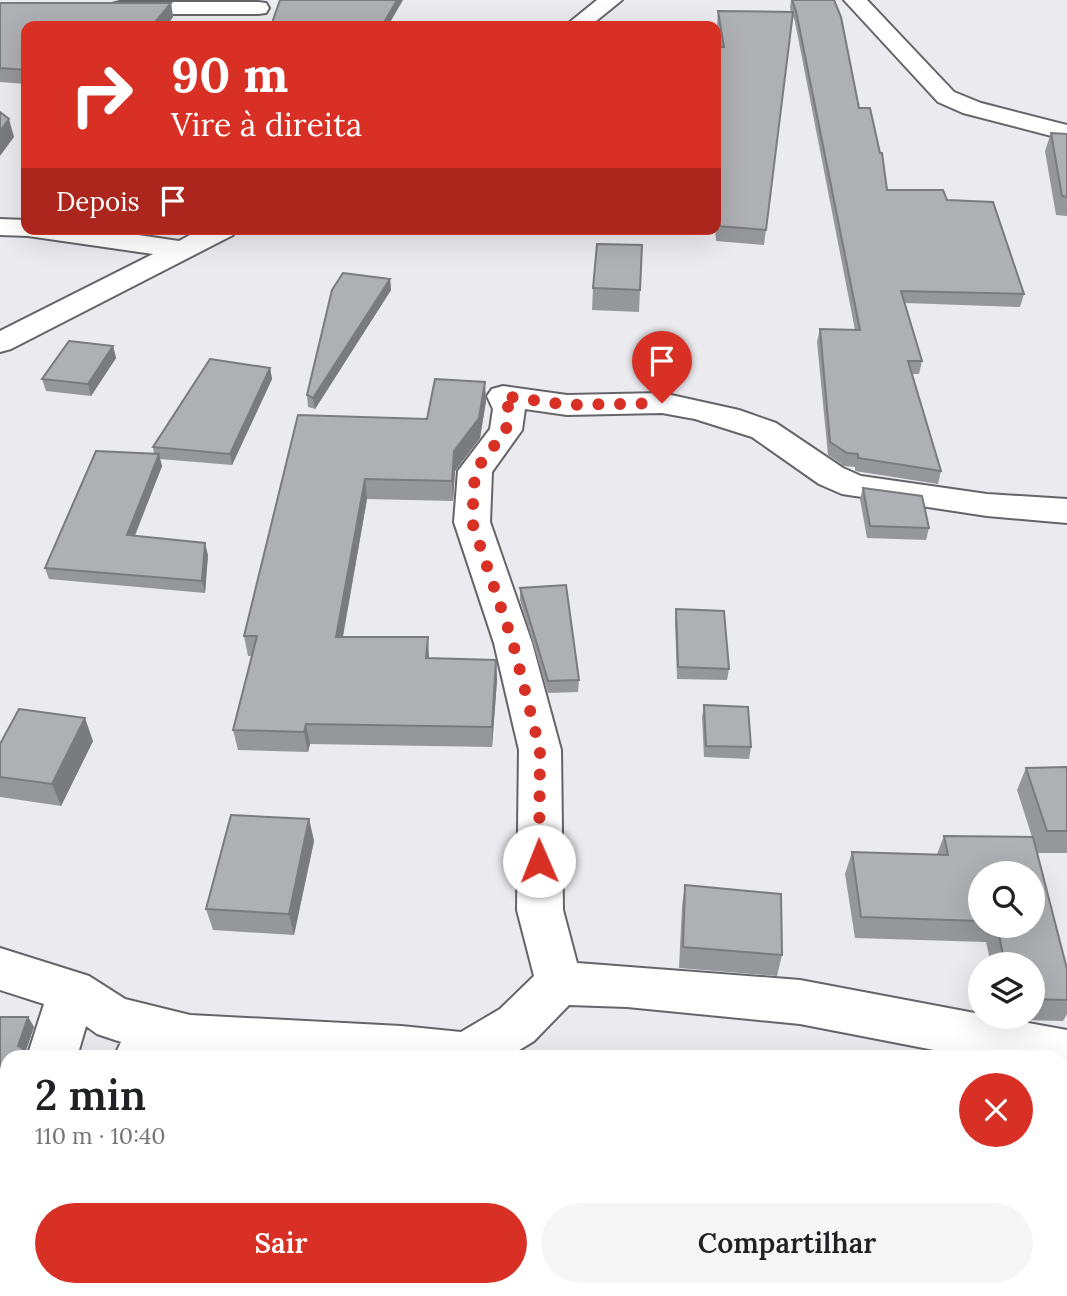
<!DOCTYPE html>
<html lang="pt">
<meta charset="utf-8">
<style>
:root{--surface:#fff;--page:#f6f6f6;--text:#202124;--muted:#757577;--accent:#d93025}
body{margin:0;font-family:Lora,serif;background:var(--page);color:var(--text);height:100vh;display:flex;flex-direction:column;font-size:26px;white-space:nowrap}
*{box-sizing:border-box;margin:0}
p{font-size:23px;color:var(--muted)}
.icon{flex:none;width:38px;height:38px;fill:none;stroke:currentColor;stroke-width:2;stroke-linecap:round;stroke-linejoin:round}
.map{position:relative;flex:1;overflow:hidden}
.details{position:absolute;left:0px;top:1050px;width:1068px;height:247px;display:flex;flex-direction:column;background:var(--surface);border-radius:21px 21px 0 0;box-shadow:0 7px 28px #0002}
.details>*{flex:none}
.top-card{position:absolute;left:21px;top:21px;width:700px;height:214px;border-radius:14px;box-shadow:0 7px 28px #0002;background:#d93025;color:#fff;overflow:hidden}
.controls{position:absolute;left:968px;top:861px;display:grid;gap:14px}
.controls a{display:grid;place-items:center;width:77px;height:77px;border-radius:50%;background:var(--surface);box-shadow:0 7px 28px #0002;font-size:35px}
.pin{position:absolute;display:grid;place-items:center;width:60px;height:60px;color:#fff;margin:-72px -30px;border-radius:50% 50% 50% 0;rotate:-45deg;box-shadow:0 0 7px #0007}
.pin .icon{rotate:45deg}
.me{position:absolute;width:77px;margin:-38px;rotate:359deg;stroke-linejoin:round;filter:drop-shadow(0 0 5px #0008)}
.turn{display:flex;align-items:center;gap:24px;height:147px;padding:0 35px;font-size:32px}
.turn .icon{width:91px;height:91px;stroke-width:2.5}
.turn b{display:block;font-size:49px;line-height:60px}
.then{display:flex;align-items:center;height:66px;padding:0 35px;background:#0003;gap:14px;font-size:26px}
.round{display:grid;place-items:center;flex:none;width:74px;height:74px;border-radius:37px;background:var(--page)}
.overview{display:flex;align-items:center;justify-content:space-between;height:119px;padding:0 35px}
h1{font-size:42px;font-weight:600;line-height:52px}
.button{display:flex;gap:14px;margin-top:auto;padding:14px 35px}
.button a{flex:1;height:80px;border-radius:42px;background:var(--accent);color:#fff;font-size:28px;font-weight:600;line-height:80px;text-align:center}
.button a+a{background:var(--page);color:var(--text)}
.map>svg:first-child{display:block}
</style>
<div class="map">
<svg width="1067" height="1296" viewBox="0 0 1067 1296">
<rect width="100%" height="100%" fill="#eaeaef"/>
<g fill="none" stroke-linecap="round" stroke-linejoin="round">
<g stroke="#656569" stroke-width="4">
<g id="minor">
<path d="M597,0H622L590,26H565Z"/>
<path d="M844,0H867L954,92L981,103L1067,125V140L963,113L938,102Z"/>
<path d="M120,2H258L266,3L269,8L266,13L258,14H112L109,9L112,4Z"/>
<path d="M0,219L26,220V229H97L179,241L201,229H237L233,235L11,349L0,352V331L153,254L28,236L0,235Z"/>
<path d="M503,386L567,395L662,393L739,410L776,423L843,468L861,476L987,494L1067,499V523L987,516L842,494L819,484L752,437L695,419L662,413L567,415L525,409L522,430L492,472L490,522L532,643L561,750L563,910L577,963L800,980L980,1014V1017H996L1067,1030V1076L1060,1075V1057H970L800,1024L627,1007L569,1005L534,1041L508,1057H114L121,1042L97,1034L86,1026L77,1057H27L44,1004L0,990V948L89,976L125,999L190,1015L401,1026L461,1032L500,1009L534,976L517,910L519,750L494,643L454,522L458,471L490,429L493,409L487,396L492,389Z"/>
<path d="M7,1156V1223L0,1226V1159Z"/>
</g>
</g>
<use href="#minor" fill="#fff" fill-rule="evenodd"/>
</g>
<g fill="#96979b" fill-rule="evenodd">
<path d="M791,0H834L859,108L887,190L947,200L1024,294L1020,307L905,303L922,361L919,374H912L941,471L938,484L855,471V467L844,466L828,455L817,342L820,329L855,330L795,22L793,16L764,245L716,241L715,229H716V47H721L717,25L718,11L791,12L790,8Z"/>
<path d="M0,3H171L173,17L166,26H26V84L0,82Z"/>
<path d="M1051,133L1067,134V216L1056,215L1045,151Z"/>
<path d="M390,279L391,290L315,409L308,407L307,395Z"/>
<path d="M593,288L640,290L639,312L592,310Z"/>
<path d="M113,346L116,358L91,396L46,391L42,379Z"/>
<path d="M270,368L272,379L232,465L160,459L162,466L135,536L208,555L205,593L49,579L45,568L154,454L153,447Z"/>
<path d="M486,401L480,438L455,471L453,501L367,499L343,637L429,658L496,660L497,680L492,747L310,744L308,752L238,750L233,730L252,656H248L244,636L298,415L427,419Z"/>
<path d="M863,488L929,528L926,540L867,538L860,499Z"/>
<path d="M520,588L579,680L578,692L548,693L520,600Z"/>
<path d="M676,609L729,669L727,680L677,679L675,621Z"/>
<path d="M704,705L751,747L749,759L704,757L702,717Z"/>
<path d="M93,741L61,806L0,797V744Z"/>
<path d="M1067,767V853H1037L1067,969V1014L1063,1021L1024,1020L1009,1017H1032V964H991L986,942L855,938L845,874L852,852L937,854L944,836L1032,837L1017,790L1026,768ZM980,873L1032,926H980Z"/>
<path d="M309,819L314,841L294,935L213,930L206,909Z"/>
<path d="M685,885L782,955L777,976L679,968L682,906Z"/>
<path d="M0,1017H28L34,1027L25,1053L28,1057H7V1105H0Z"/>
<path d="M862,1290H941L955,1296H861Z"/>
</g>
<g fill="#7a7b7e">
<path d="M397,0H403L388,26H382Z"/>
<path d="M171,3L173,17L166,26H152Z"/>
<path d="M9,119L14,137L0,156V131Z"/>
<path d="M390,279L391,290L315,409L313,398Z"/>
<path d="M113,346L116,358L91,396L88,384Z"/>
<path d="M270,368L272,379L232,465L230,454Z"/>
<path d="M485,382L486,401L480,438L455,471L453,501L452,481L454,451Z"/>
<path d="M159,454L162,466L130,547L127,535Z"/>
<path d="M365,479L367,499L339,657L336,637Z"/>
<path d="M205,543L208,555L205,593L202,581Z"/>
<path d="M428,637L429,657L427,678L426,658Z"/>
<path d="M496,660L497,680L492,747V727Z"/>
<path d="M85,718L93,741L61,806L52,784Z"/>
<path d="M306,724L310,744L308,752L304,732Z"/>
<path d="M309,819L314,841L294,935L289,914Z"/>
<path d="M28,1017L34,1027L25,1053L28,1057H21L18,1046Z"/>
</g>
<g fill="#afb0b4" stroke="#7a7b7e" stroke-width="2">
<path d="M280,0H397L382,26H271Z"/>
<path d="M792,0H834L841,17L859,108H870L880,153H882L887,190H943L947,200L993,202L1024,294L901,291L922,361H908L941,471L858,458V454L847,453L830,442L820,329L860,330L796,11Z"/>
<path d="M0,3H171L152,26H26V70L0,68Z"/>
<path d="M718,11L793,12L766,230L718,226L716,209V47H724Z"/>
<path d="M0,112L9,119L0,131Z"/>
<path d="M1051,133L1067,134V197L1062,196Z"/>
<path d="M597,244L642,245L640,290L593,288Z"/>
<path d="M343,273L390,279L313,398L307,395L332,290Z"/>
<path d="M69,341L113,346L88,384L42,379Z"/>
<path d="M210,359L270,368L230,454L153,447Z"/>
<path d="M435,379L485,382L479,418L454,451L452,481L365,479L336,637H428L426,658L496,660L492,727L306,724L304,732L233,730L257,636H244L298,415L427,419Z"/>
<path d="M96,451L159,454L127,535L205,543L202,581L45,568Z"/>
<path d="M863,488L922,496L929,528L870,526Z"/>
<path d="M566,585L579,680L548,681L520,588Z"/>
<path d="M676,609L724,611L729,669L678,667Z"/>
<path d="M704,705L748,707L751,747L706,746Z"/>
<path d="M19,709L85,718L52,784L0,777V744Z"/>
<path d="M1067,767V831H1047L1026,768Z"/>
<path d="M231,815L309,819L289,914L206,909Z"/>
<path d="M944,836L1033,837L1067,969V1000L1032,999V964H1005L997,926H1032V873H980V921L861,917L852,852L948,855Z"/>
<path d="M685,885L781,894L782,955L683,947Z"/>
<path d="M0,1017H28L18,1046L23,1049L21,1057H7V1095H0Z"/>
<path d="M868,1290H941L955,1294V1296H867Z"/>
</g>
<g fill="none" stroke-linecap="round" stroke-linejoin="round">
<path stroke="#d93025" stroke-width="12" stroke-dasharray="0 21.6" d="M539,861L540,750L513,643L472,522L475,471L506,430L509,409L503,396L567,405L662,403"/>
</g>
</svg>
<div class="controls">
<a><svg class="icon" aria-label="search" viewBox="0 0 24 24"><circle cx="10" cy="10" r="6"/><path d="M15 15l6 6"/></svg></a>
<a><svg class="icon" aria-label="layers" viewBox="0 0 24 24"><path d="M12 4l9 5-9 5-9-5zM3 14l9 5 9-5"/></svg></a>
</div>
<div class="pin" style="left:662px;top:403px;background:#d93025"><svg class="icon" aria-label="arrive" viewBox="0 0 24 24"><path d="M6 21V4h12l-3 4 3 4H6"/></svg></div>
<svg class="me" style="left:539px;top:861px" viewBox="-20 -20 40 40"><circle r="19" fill="#fff"/><path d="M0-13L10 11 0 6-10 11z" fill="#d93025"/></svg>
<div class="top-card">
<div class="turn"><svg class="icon" aria-label="right" viewBox="0 0 24 24"><path d="M7 20v-9h11M14 6l5 5-5 5"/></svg><div><b>90 m</b>Vire à direita</div></div>
<div class="then">Depois<svg class="icon" aria-label="arrive" viewBox="0 0 24 24"><path d="M6 21V4h12l-3 4 3 4H6"/></svg></div>
</div>
<section class="details">
<div class="overview"><div><h1>2 min</h1><p>110 m · 10:40</p></div><a class="round" style="background:#d93025;color:#fff"><svg class="icon" aria-label="close" viewBox="0 0 24 24"><path d="M6 6l12 12M18 6L6 18"/></svg></a></div>
<div class="button"><a>Sair</a><a>Compartilhar</a></div>
</section>
</div>
